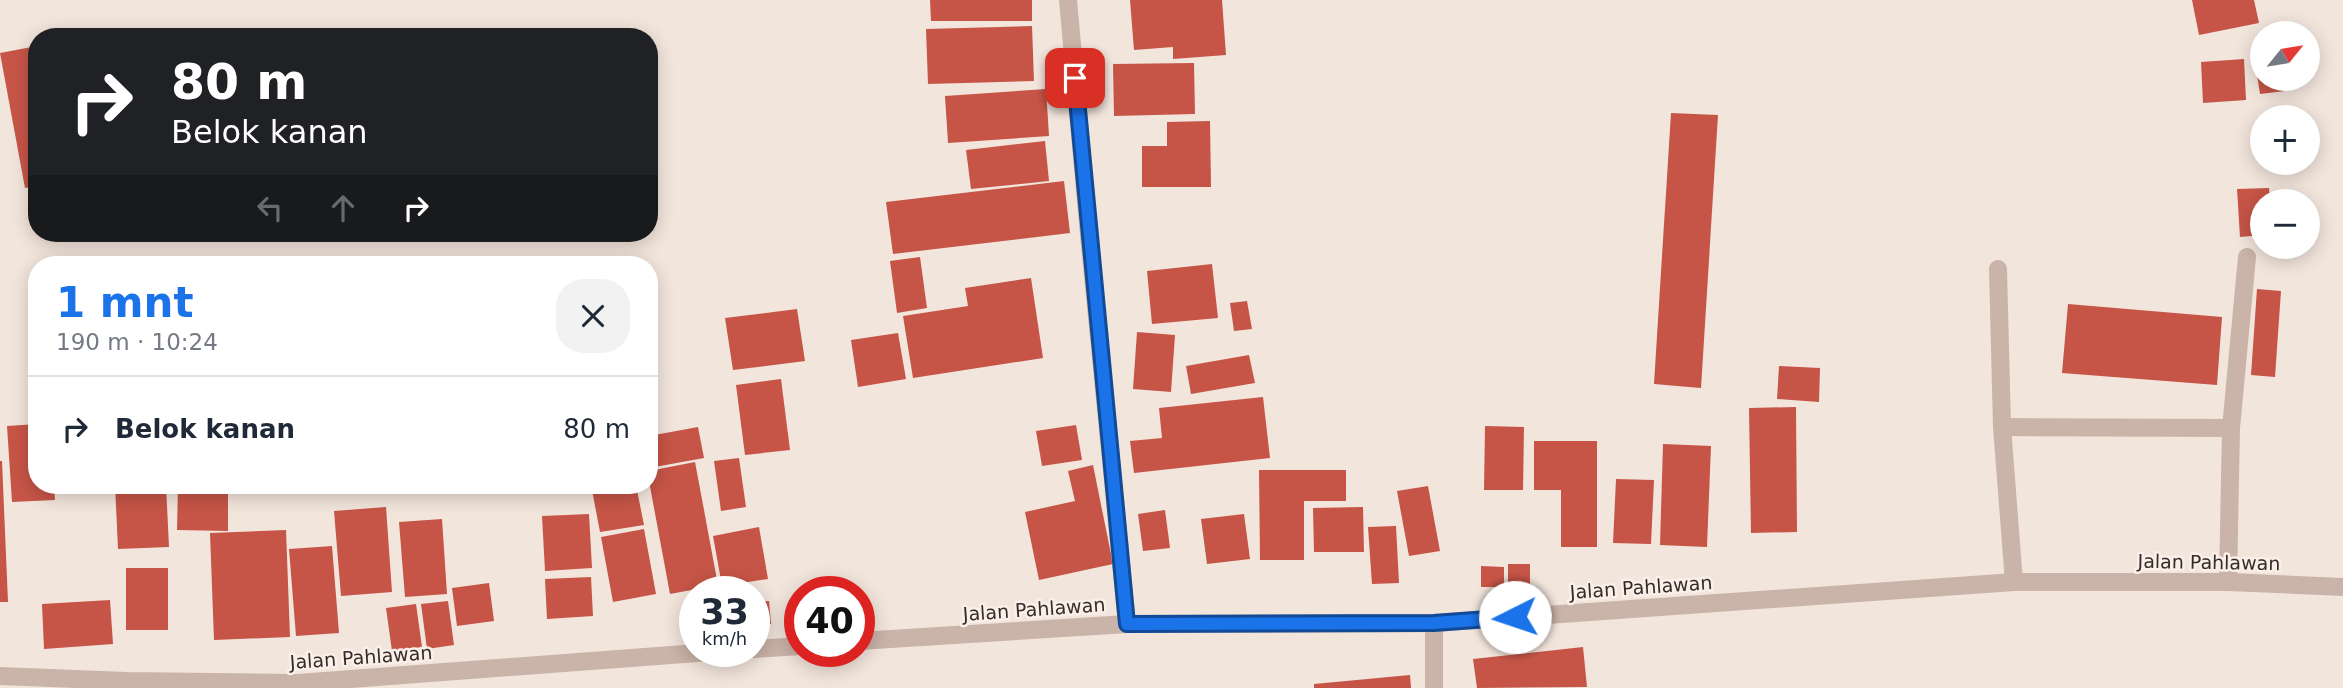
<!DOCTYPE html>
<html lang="id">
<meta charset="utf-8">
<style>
:root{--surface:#fff;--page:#f2f2f3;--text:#1f2937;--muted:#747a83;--line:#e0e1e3;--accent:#1a73e8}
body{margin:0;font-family:"DejaVu Sans",sans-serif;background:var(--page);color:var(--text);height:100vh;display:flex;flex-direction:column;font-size:26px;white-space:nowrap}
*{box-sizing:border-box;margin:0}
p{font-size:23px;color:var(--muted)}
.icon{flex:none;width:38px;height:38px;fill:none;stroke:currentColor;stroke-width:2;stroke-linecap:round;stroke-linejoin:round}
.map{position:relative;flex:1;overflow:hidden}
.panel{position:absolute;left:28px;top:256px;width:630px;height:238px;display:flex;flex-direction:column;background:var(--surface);border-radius:28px;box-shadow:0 4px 18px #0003}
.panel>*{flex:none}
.banner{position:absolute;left:28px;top:28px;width:630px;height:214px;border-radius:28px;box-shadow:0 4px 18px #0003;background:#202124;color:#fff;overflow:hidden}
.needle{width:46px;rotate:60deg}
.fabs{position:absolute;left:2250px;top:21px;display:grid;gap:14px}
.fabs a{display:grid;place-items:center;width:70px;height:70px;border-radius:50%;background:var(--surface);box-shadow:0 4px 18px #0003;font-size:35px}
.speed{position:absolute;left:679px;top:576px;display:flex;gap:14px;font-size:35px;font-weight:700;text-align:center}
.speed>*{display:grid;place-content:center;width:91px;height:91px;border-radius:50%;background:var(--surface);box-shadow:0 4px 18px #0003;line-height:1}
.speed small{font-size:18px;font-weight:400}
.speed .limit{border:10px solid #d22;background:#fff;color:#111}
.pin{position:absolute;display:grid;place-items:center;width:60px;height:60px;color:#fff;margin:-30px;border-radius:14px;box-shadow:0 4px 10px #0006}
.me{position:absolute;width:77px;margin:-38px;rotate:266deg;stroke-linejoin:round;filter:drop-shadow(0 0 5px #0008)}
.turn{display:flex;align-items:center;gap:24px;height:147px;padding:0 28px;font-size:32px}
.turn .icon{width:91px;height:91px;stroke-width:2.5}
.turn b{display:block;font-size:49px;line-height:60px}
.lanes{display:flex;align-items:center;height:66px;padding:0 28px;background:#0003;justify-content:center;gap:35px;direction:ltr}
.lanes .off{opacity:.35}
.round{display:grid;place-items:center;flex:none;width:74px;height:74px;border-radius:28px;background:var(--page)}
.summary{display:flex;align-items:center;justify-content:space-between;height:119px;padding:0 28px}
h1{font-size:42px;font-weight:700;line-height:52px;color:var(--accent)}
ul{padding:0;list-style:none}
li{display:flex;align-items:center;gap:21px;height:105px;padding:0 28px;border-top:2px solid var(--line)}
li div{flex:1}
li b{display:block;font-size:26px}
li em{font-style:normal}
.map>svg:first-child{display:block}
</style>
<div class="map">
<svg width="2343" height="688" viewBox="0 0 2343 688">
<rect width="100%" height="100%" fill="#f2e5dc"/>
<g fill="#c65547">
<path d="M930,0H1032V21H931Z"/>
<path d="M1130,0H1222L1226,55L1173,59V47L1134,50Z"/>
<path d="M2192,0H2254L2259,23L2199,35Z"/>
<path d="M1032,26L1034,81L928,84L926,29Z"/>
<path d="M37,46V186L25,188L0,53Z"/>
<path d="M2263,55V79H2284L2285,91L2260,94L2254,56Z"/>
<path d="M2244,59L2246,100L2203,103L2201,62Z"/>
<path d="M1194,63L1195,114L1114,116L1113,64Z"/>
<path d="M1046,89L1049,136L948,143L945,96Z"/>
<path d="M1671,113L1718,115L1701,388L1654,384Z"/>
<path d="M1210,121L1211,187H1142V146H1167V122Z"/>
<path d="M1045,141L1049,181L971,189L966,150Z"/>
<path d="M1064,181L1070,233L893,254L886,202Z"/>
<path d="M2269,188L2270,201H2263V235L2240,237L2237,189Z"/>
<path d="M920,257L927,308L897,313L890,261Z"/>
<path d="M1212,264L1218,318L1152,324L1147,271Z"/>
<path d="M1031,278L1043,358L913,378L903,316L968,306L965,288Z"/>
<path d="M2257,289L2281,291L2275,377L2251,375Z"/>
<path d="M1247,301L1252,329L1234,331L1230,303Z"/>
<path d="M2068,304L2222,317L2217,385L2062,373Z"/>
<path d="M797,309L805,361L733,370L725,318Z"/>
<path d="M1137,332L1175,335L1171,392L1133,389Z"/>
<path d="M898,333L906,379L858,387L851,340Z"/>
<path d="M1249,355L1255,383L1191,394L1186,366Z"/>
<path d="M1779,366L1820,368L1819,402L1777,399Z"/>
<path d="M781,379L790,450L745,455L736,385Z"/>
<path d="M1263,397L1270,458L1134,473L1130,441L1162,438L1159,408Z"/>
<path d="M1796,407L1797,532L1751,533L1749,408Z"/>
<path d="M37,424V485H54L55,500L12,502L7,426Z"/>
<path d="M1076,425L1082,460L1042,466L1036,431Z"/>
<path d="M1485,426L1524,427L1523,490H1484Z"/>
<path d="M698,427L704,458L649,468V436Z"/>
<path d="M1534,441H1597V547H1561V490H1534Z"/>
<path d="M1663,444L1711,446L1707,547L1660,545Z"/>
<path d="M739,458L746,507L721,511L714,461Z"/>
<path d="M0,461H2L8,602H0Z"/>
<path d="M695,462L718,585L670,594L649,481V471Z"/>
<path d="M1093,465L1113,564L1039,580L1025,512L1075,501L1068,471Z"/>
<path d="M1259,470H1346V501H1304V560H1260Z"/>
<path d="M1616,479L1654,480L1651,544L1613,543Z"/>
<path d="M115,485H166L169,547L118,549Z"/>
<path d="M178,485H228V531L177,530Z"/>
<path d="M591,485H636L644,525L600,532Z"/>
<path d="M1428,486L1440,551L1409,556L1397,491Z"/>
<path d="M386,507L392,592L341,596L334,511Z"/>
<path d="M1363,507L1364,552H1314L1313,508Z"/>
<path d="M1165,510L1170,548L1143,551L1138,514Z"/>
<path d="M589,514L592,568L545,571L542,516Z"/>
<path d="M1244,514L1250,559L1207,564L1201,519Z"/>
<path d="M442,519L447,594L405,597L399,522Z"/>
<path d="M1396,526L1399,583L1372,584L1368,527Z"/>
<path d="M759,527L768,579L722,586L713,536Z"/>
<path d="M644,529L656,594L613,602L601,537Z"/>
<path d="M286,530L290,637L214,640L210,533Z"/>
<path d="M332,546L339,633L296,636L289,549Z"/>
<rect x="1508" y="564" width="22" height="21"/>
<path d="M1481,566L1504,567V587H1481Z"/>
<rect x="126" y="568" width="42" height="62"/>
<path d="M591,577L593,616L547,619L545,579Z"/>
<path d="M489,583L494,621L457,626L452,588Z"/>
<path d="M110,600L113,644L44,649L42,604Z"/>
<path d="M448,601L454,645L427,649L421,604Z"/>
<path d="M769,601L771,624L754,625V602Z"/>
<path d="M416,604L422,647L392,651L386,608Z"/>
<path d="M1583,647L1587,687L1477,688L1473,659Z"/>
<path d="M1410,675L1411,688H1314V684Z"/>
</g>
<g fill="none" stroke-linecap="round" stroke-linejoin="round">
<g stroke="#cab3a8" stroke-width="18">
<path d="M1068,0L1089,235L1127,624"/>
<path d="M1998,269L2002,427L2014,582"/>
<path d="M2002,427L2231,428"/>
<path d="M2228,582L2231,428L2247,257"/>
<path d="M1434,623V688"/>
<path d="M859,641L1127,624L1434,623L2014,582H2228L2343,587"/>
<path d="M754,649L800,646"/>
<path d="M0,676L126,681L298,683L724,651"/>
</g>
</g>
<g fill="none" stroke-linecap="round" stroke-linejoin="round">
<g stroke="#114b97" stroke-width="18">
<path id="route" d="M1075,78L1127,624L1434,623L1515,617"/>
</g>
<use href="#route" stroke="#1a73e8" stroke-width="12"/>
</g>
<g text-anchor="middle" stroke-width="5" stroke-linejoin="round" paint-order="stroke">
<g font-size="19" fill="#372b28" stroke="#faf0e9">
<text transform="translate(2209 562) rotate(1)" y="7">Jalan Pahlawan</text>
<text transform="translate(1641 587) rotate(-4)" y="7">Jalan Pahlawan</text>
<text transform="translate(1034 609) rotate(-4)" y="7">Jalan Pahlawan</text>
<text transform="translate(361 657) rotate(-4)" y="7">Jalan Pahlawan</text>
</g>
</g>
</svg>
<div class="fabs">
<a><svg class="needle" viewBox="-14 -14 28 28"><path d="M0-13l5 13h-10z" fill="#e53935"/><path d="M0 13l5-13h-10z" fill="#747a83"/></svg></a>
<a>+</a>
<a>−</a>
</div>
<div class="speed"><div>33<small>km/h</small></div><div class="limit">40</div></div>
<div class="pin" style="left:1075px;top:78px;background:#d93025"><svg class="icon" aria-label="arrive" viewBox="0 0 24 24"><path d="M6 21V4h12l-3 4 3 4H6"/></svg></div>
<svg class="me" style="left:1515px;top:617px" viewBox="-20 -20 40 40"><circle r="19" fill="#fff"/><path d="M0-13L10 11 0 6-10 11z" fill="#1a73e8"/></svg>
<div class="banner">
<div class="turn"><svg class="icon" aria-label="right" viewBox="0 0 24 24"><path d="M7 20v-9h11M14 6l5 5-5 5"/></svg><div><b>80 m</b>Belok kanan</div></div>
<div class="lanes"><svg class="icon off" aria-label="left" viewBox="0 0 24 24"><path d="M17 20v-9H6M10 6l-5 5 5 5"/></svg><svg class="icon off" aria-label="ahead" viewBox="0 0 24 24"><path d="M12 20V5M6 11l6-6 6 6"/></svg><svg class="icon" aria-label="right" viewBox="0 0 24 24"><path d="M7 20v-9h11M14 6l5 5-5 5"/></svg></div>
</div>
<section class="panel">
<div class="summary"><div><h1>1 mnt</h1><p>190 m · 10:24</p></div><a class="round"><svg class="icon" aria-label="close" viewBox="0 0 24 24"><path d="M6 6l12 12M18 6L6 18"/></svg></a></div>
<ul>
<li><svg class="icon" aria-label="right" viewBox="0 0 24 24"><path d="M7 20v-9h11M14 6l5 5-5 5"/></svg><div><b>Belok kanan</b></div><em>80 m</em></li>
</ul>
</section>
</div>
